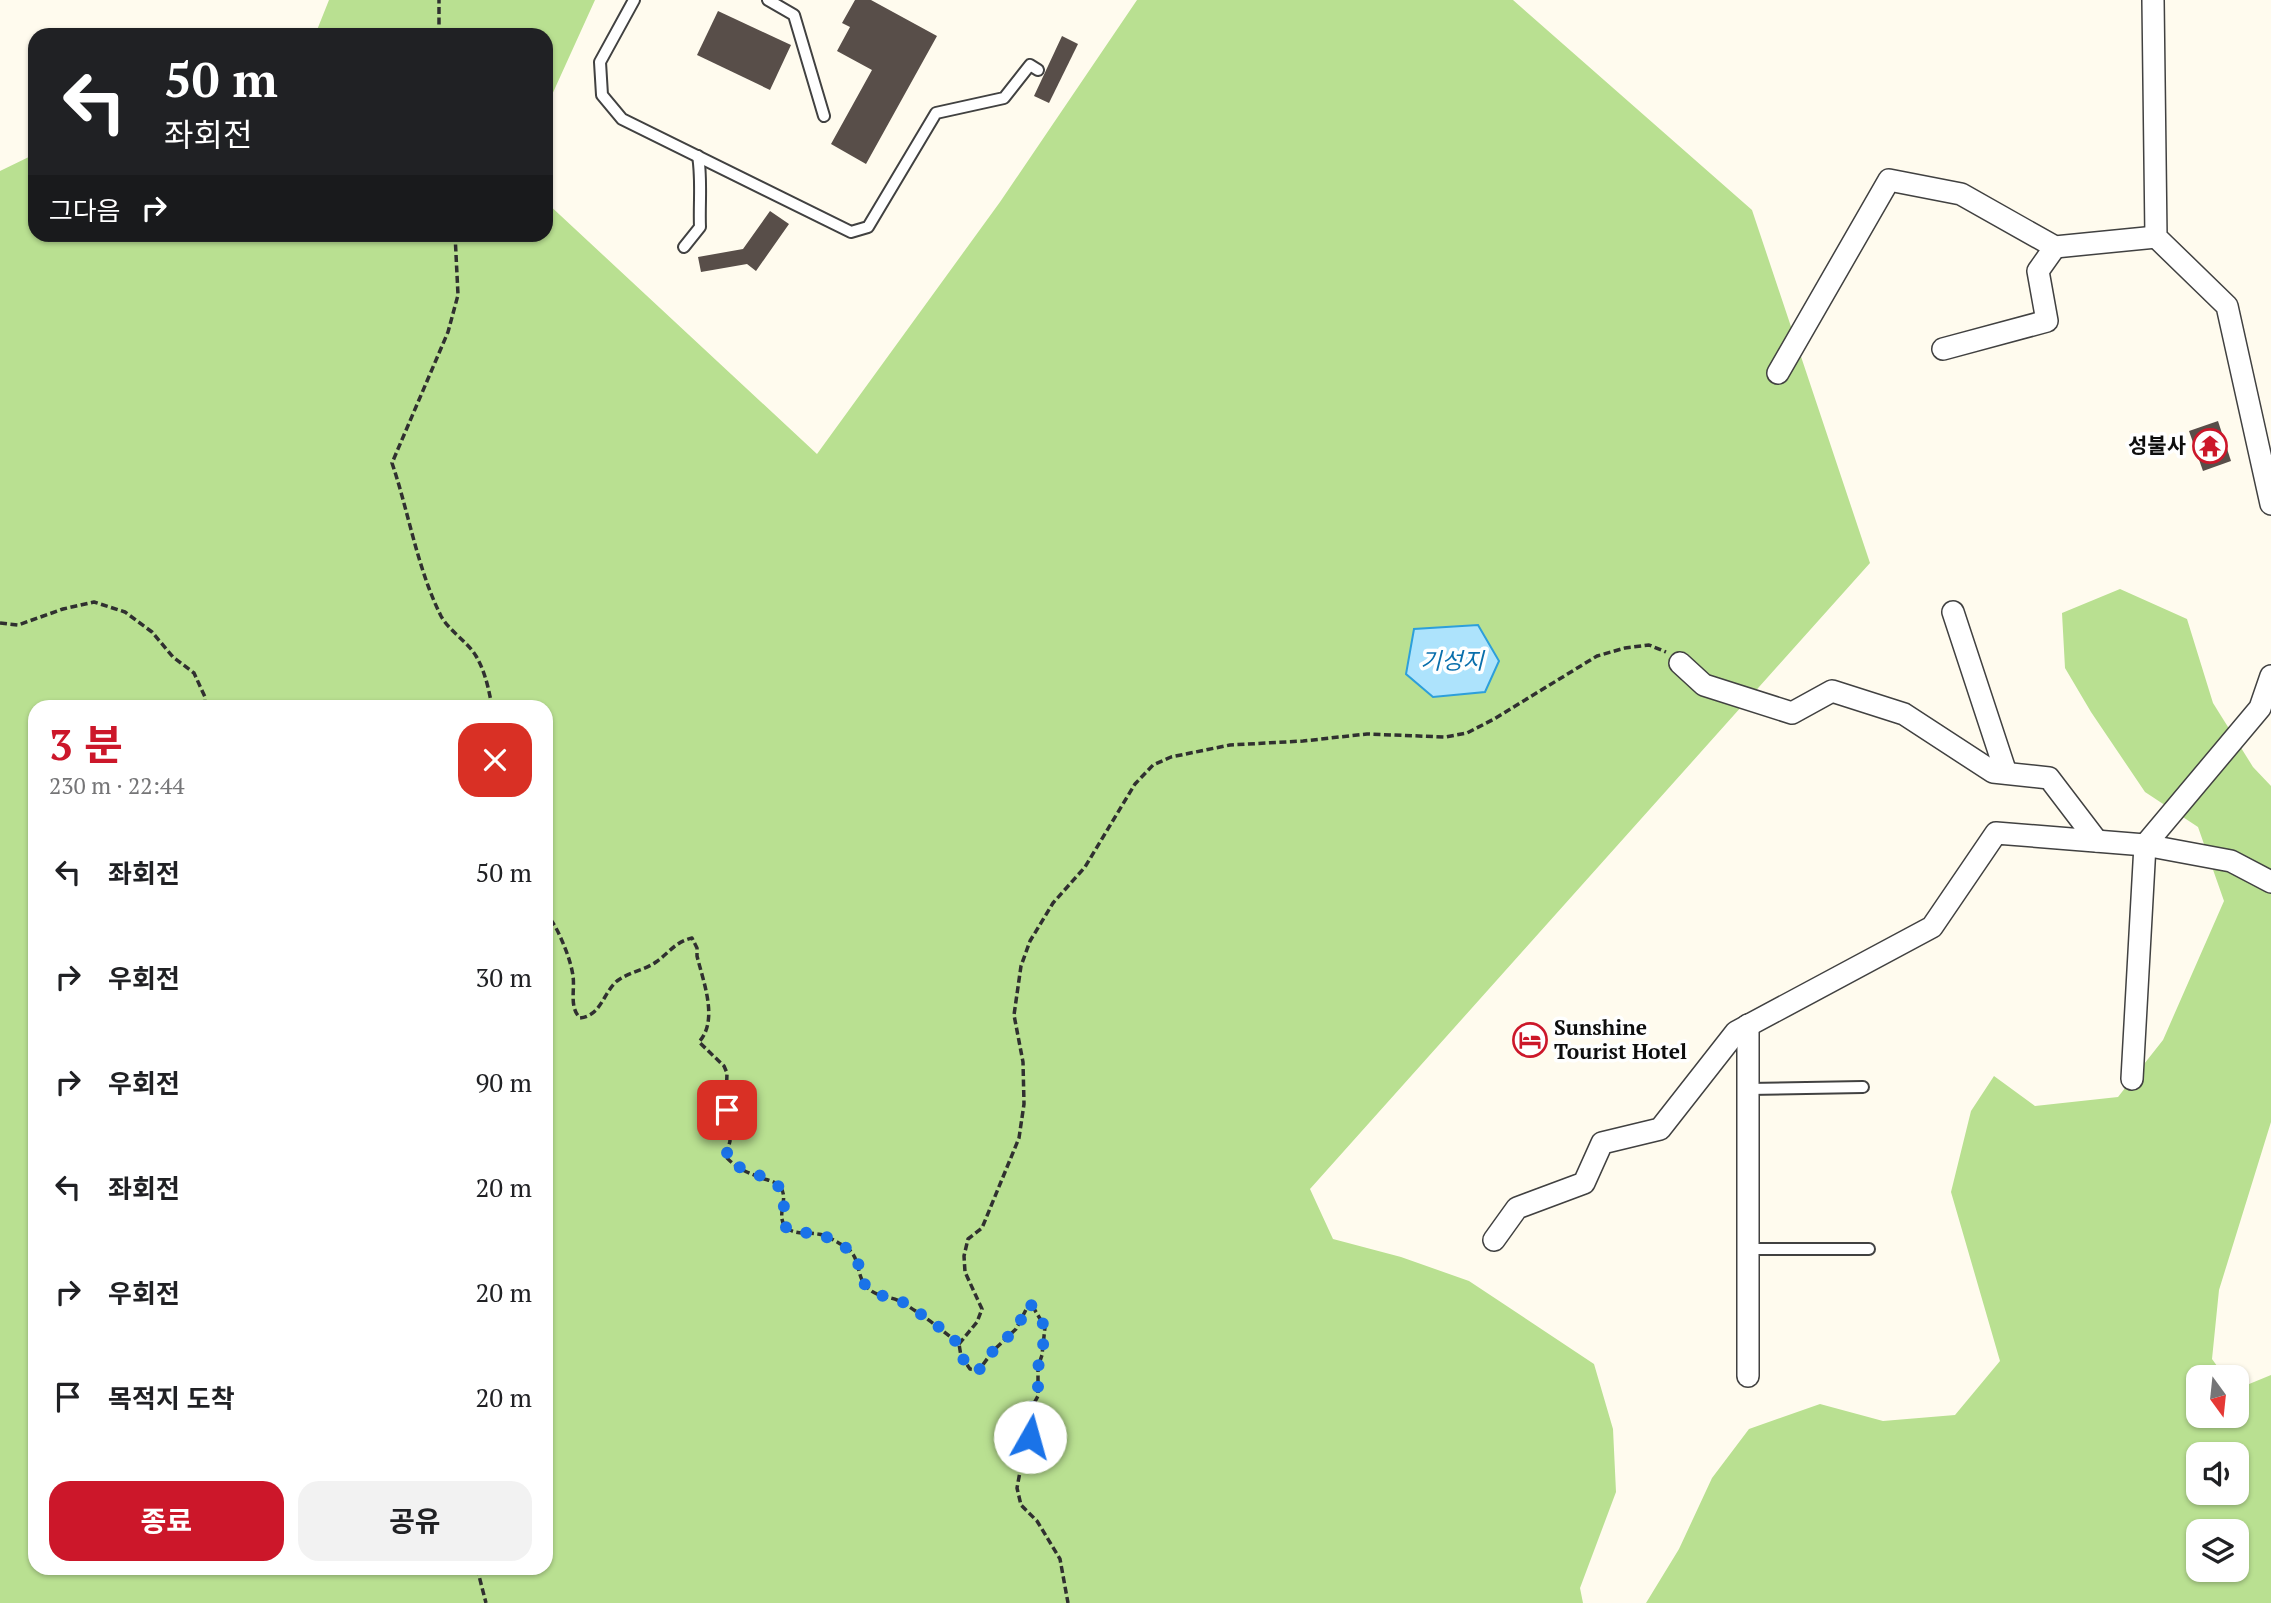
<!DOCTYPE html>
<html lang="ko">
<meta charset="utf-8">
<style>
:root{--surface:#fff;--page:#f2f2f2;--text:#202124;--muted:#757577;--accent:#cc172a}
body{margin:0;font-family:"PT Serif","Noto Sans KR",serif;background:var(--page);color:var(--text);height:100vh;display:flex;flex-direction:column;font-size:26px;white-space:nowrap}
*{box-sizing:border-box;margin:0}
p{font-size:23px;color:var(--muted)}
.icon{flex:none;width:38px;height:38px;fill:none;stroke:currentColor;stroke-width:2;stroke-linecap:round;stroke-linejoin:round}
.map{position:relative;flex:1;overflow:hidden}
.side{position:absolute;left:28px;top:700px;width:525px;height:875px;display:flex;flex-direction:column;background:var(--surface);border-radius:21px;box-shadow:0 2px 5px #0004}
.side>*{flex:none}
.banner{position:absolute;left:28px;top:28px;width:525px;height:214px;border-radius:21px;box-shadow:0 2px 5px #0004;background:#202124;color:#fff;overflow:hidden}
.needle{width:46px;rotate:165deg}
.controls{position:absolute;left:2186px;top:1365px;display:grid;gap:14px}
.controls a{display:grid;place-items:center;width:63px;height:63px;border-radius:14px;background:var(--surface);box-shadow:0 2px 5px #0004;font-size:35px}
.pin{position:absolute;display:grid;place-items:center;width:60px;height:60px;color:#fff;margin:-30px;border-radius:14px;box-shadow:0 4px 10px #0006}
.me{position:absolute;width:77px;margin:-38px;rotate:7deg;stroke-linejoin:round;filter:drop-shadow(0 0 5px #0008)}
.turn{display:flex;align-items:center;gap:24px;height:147px;padding:0 21px;font-size:32px}
.turn .icon{width:91px;height:91px;stroke-width:2.5}
.turn b{display:block;font-size:49px;line-height:60px}
.then{display:flex;align-items:center;height:66px;padding:0 21px;background:#0003;gap:14px;font-size:26px}
.round{display:grid;place-items:center;flex:none;width:74px;height:74px;border-radius:21px;background:var(--page)}
.headline{display:flex;align-items:center;justify-content:space-between;height:119px;padding:0 21px}
h1{font-size:42px;font-weight:700;line-height:52px;color:var(--accent)}
.primary-button{display:flex;gap:14px;margin-top:auto;padding:14px 21px}
.primary-button a{flex:1;height:80px;border-radius:21px;background:var(--accent);color:#fff;font-size:28px;font-weight:700;line-height:80px;text-align:center}
.primary-button a+a{background:var(--page);color:var(--text)}
ul{padding:0;list-style:none}
li{display:flex;align-items:center;gap:21px;height:105px;padding:0 21px}
li div{flex:1}
li b{display:block;font-size:26px}
li em{font-style:normal}
.map>svg:first-child{display:block}
</style>
<div class="map">
<svg width="2271" height="1603" viewBox="0 0 2271 1603">
<rect width="100%" height="100%" fill="#fffbee"/>
<g fill="#b9e091" fill-rule="evenodd">
<path d="M329,0H595L546,108V35H315Z"/>
<path d="M1137,0H1513L1752,210L1870,563L1310,1189L1333,1239L1401,1257L1469,1281L1594,1364L1613,1429L1616,1492L1580,1588L1583,1603H0V171L35,154V234H546V202L817,454L1000,202ZM35,707H546V1568H35Z"/>
<path d="M2120,589L2187,619L2213,703L2253,767L2271,786V1122L2219,1290L2212,1359L2225,1377H2198V1416H2236L2237,1389L2271,1375V1603H1646L1679,1549L1712,1478L1749,1429L1820,1404L1883,1421L1955,1415L2000,1361L1951,1192L1971,1111L1994,1076L2035,1106L2118,1097L2163,1040L2224,901L2198,827L2145,792L2091,712L2065,668L2062,613ZM2198,1454H2236V1493H2198ZM2198,1531H2236V1570H2198Z"/>
</g>
<path fill="#ade3fc" stroke="#2d9fdb" stroke-width="2" d="M1478,625L1499,661L1485,692L1433,697L1406,674L1414,629Z"/>
<g fill="#584e49">
<path d="M855,0H871L937,36L866,164L831,144L872,70L837,51L850,27L842,23Z"/>
<path d="M718,11L791,45L770,90L697,55Z"/>
<path d="M1062,36L1078,44L1049,103L1034,96Z"/>
<path d="M770,211L789,224L756,271L747,264L701,272L698,257L743,249Z"/>
<path d="M2218,421L2231,461L2203,471L2189,431Z"/>
</g>
<g fill="none" stroke-linecap="round" stroke-linejoin="round">
<g stroke="#414141" stroke-width="14">
<g id="service">
<path d="M634,0L600,62L602,95L622,119L851,232L868,227L936,113L1004,98L1030,65L1038,70"/>
<path d="M768,0L794,15L824,116"/>
<path d="M684,247L700,227C699,203 702,179 698,156"/>
<path d="M1748,1089L1863,1087"/>
<path d="M1748,1249H1869"/>
</g>
</g>
<g stroke="#414141" stroke-width="24">
<g id="minor">
<path d="M2153,0L2156,237L2227,306L2271,504"/>
<path d="M1943,349L2047,321L2038,271L2055,247"/>
<path d="M1778,373L1889,180L1961,194L2055,247L2156,237"/>
<path d="M1953,612L2006,773"/>
<path d="M1680,663L1704,685L1792,713L1832,691L1904,714L1993,772L2049,778L2097,841"/>
<path d="M1748,1025V1376"/>
<path d="M2132,1079L2145,845L2260,708L2271,676"/>
<path d="M1494,1240L1517,1208L1584,1183L1602,1143L1660,1129L1736,1032L1932,927L1996,833L2145,845L2231,861L2271,882"/>
</g>
</g>
<g stroke="#303030" stroke-width="3.5" stroke-dasharray="7 3.5" stroke-linecap="butt">
<path d="M439,35V0"/>
<path d="M455,234L458,295L448,332L392,463C409,513 417,568 441,616C449,631 467,641 476,656C485,671 489,690 492,707"/>
<path d="M0,623L18,625L63,609L94,602L125,612L152,632L173,657L194,673L205,697V707"/>
<path d="M546,910C549,918 555,925 559,934C565,947 571,962 573,976C575,990 569,1007 580,1018C601,1016 603,993 617,981C629,972 645,970 656,962C670,952 675,942 692,938L697,948V956C703,981 719,1020 699,1042L724,1066L727,1073L726,1102L730,1141L726,1157C736,1168 748,1173 762,1178C767,1180 773,1181 777,1184C793,1196 773,1216 787,1228C795,1235 808,1232 818,1234C827,1235 839,1243 847,1248C862,1259 855,1278 869,1289C878,1298 893,1296 903,1303C923,1315 941,1329 959,1344L961,1356L970,1369L979,1370L993,1351L1016,1329L1030,1302L1045,1327L1042,1355L1038,1367V1396L1026,1418L1027,1425L1030,1431V1437L1024,1450L1017,1488L1021,1505L1037,1521L1060,1559L1068,1603"/>
<path d="M959,1344L977,1322L982,1309L965,1272L964,1256L968,1239L982,1228L1019,1138L1024,1104L1023,1062L1014,1015L1021,966L1030,941L1053,903L1085,867L1135,784L1153,765L1171,757L1230,745L1303,741L1367,734L1445,737L1467,733L1494,719L1597,656L1625,648L1649,645L1666,652"/>
<path d="M477,1568L486,1603"/>
</g>
<use href="#service" stroke="#fff" stroke-width="10"/>
<use href="#minor" stroke="#fff" stroke-width="21"/>
</g>
<g fill="none" stroke-linecap="round" stroke-linejoin="round">
<path stroke="#1a73e8" stroke-width="12" stroke-dasharray="0 21.6" d="M727,1110L730,1141L726,1157C742,1174 770,1175 779,1187C791,1201 777,1213 787,1229L796,1232L821,1234L848,1249L854,1254L858,1262L861,1280L869,1289L880,1295L901,1301L934,1323L959,1344L961,1356L970,1369L979,1370L993,1351L1016,1329L1030,1303L1045,1327L1042,1355L1038,1367V1396L1026,1418L1027,1425L1030,1431V1437"/>
</g>
<defs>
<g id="temple-ring" transform="scale(1.75)"><circle r="9.5" fill="#fff" stroke="#cc172a" stroke-width="1.5"/><path d="M0-6L5-2H3V0L6.5 2.5H4V6H1.5V3h-3V6H-4V2.5H-6.5L-3 0V-2H-5Z" fill="#cc172a"/></g>
<g id="hotel-ring" transform="scale(1.75)"><circle r="9.5" fill="#fff" stroke="#cc172a" stroke-width="1.5"/><path d="M-6-4.5h1.5V1H6V5H4.5V3h-9V5H-6ZM-4 0a1.8 1.8 0 1 1 3.6 0ZM.5 0V-2.5h3Q6-2.5 6 0Z" fill="#cc172a"/></g>
</defs>
<g fill-rule="evenodd">
<use href="#temple-ring" x="2210" y="446"/>
<use href="#hotel-ring" x="1530" y="1040"/>
</g>
<g text-anchor="middle" stroke-width="7" stroke-linejoin="round" paint-order="stroke">
<g font-size="21" font-weight="bold" fill="#0e0e0e" stroke="#fff" text-anchor="end">
<text x="2186" y="453">성불사</text>
<text x="1554" y="1035" text-anchor="start">Sunshine<tspan x="1554" dy="24">Tourist Hotel</tspan></text>
</g>
<g font-size="23" font-style="italic" fill="#0a6fac" stroke="#fff">
<text x="1452" y="669">기성지</text>
</g>
</g>
</svg>
<div class="controls">
<a><svg class="needle" viewBox="-14 -14 28 28"><path d="M0-13l5 13h-10z" fill="#e53935"/><path d="M0 13l5-13h-10z" fill="#757577"/></svg></a>
<a><svg class="icon" aria-label="sound" viewBox="0 0 24 24"><path d="M4 9h4l5-4v14l-5-4H4zM17 9q2 3 0 6"/></svg></a>
<a><svg class="icon" aria-label="layers" viewBox="0 0 24 24"><path d="M12 4l9 5-9 5-9-5zM3 14l9 5 9-5"/></svg></a>
</div>
<div class="pin" style="left:727px;top:1110px;background:#d93025"><svg class="icon" aria-label="arrive" viewBox="0 0 24 24"><path d="M6 21V4h12l-3 4 3 4H6"/></svg></div>
<svg class="me" style="left:1030px;top:1437px" viewBox="-20 -20 40 40"><circle r="19" fill="#fff"/><path d="M0-13L10 11 0 6-10 11z" fill="#1a73e8"/></svg>
<div class="banner">
<div class="turn"><svg class="icon" aria-label="left" viewBox="0 0 24 24"><path d="M17 20v-9H6M10 6l-5 5 5 5"/></svg><div><b>50 m</b>좌회전</div></div>
<div class="then">그다음<svg class="icon" aria-label="right" viewBox="0 0 24 24"><path d="M7 20v-9h11M14 6l5 5-5 5"/></svg></div>
</div>
<section class="side">
<div class="headline"><div><h1>3 분</h1><p>230 m · 22:44</p></div><a class="round" style="background:#d93025;color:#fff"><svg class="icon" aria-label="close" viewBox="0 0 24 24"><path d="M6 6l12 12M18 6L6 18"/></svg></a></div>
<ul>
<li><svg class="icon" aria-label="left" viewBox="0 0 24 24"><path d="M17 20v-9H6M10 6l-5 5 5 5"/></svg><div><b>좌회전</b></div><em>50 m</em></li>
<li><svg class="icon" aria-label="right" viewBox="0 0 24 24"><path d="M7 20v-9h11M14 6l5 5-5 5"/></svg><div><b>우회전</b></div><em>30 m</em></li>
<li><svg class="icon" aria-label="right" viewBox="0 0 24 24"><path d="M7 20v-9h11M14 6l5 5-5 5"/></svg><div><b>우회전</b></div><em>90 m</em></li>
<li><svg class="icon" aria-label="left" viewBox="0 0 24 24"><path d="M17 20v-9H6M10 6l-5 5 5 5"/></svg><div><b>좌회전</b></div><em>20 m</em></li>
<li><svg class="icon" aria-label="right" viewBox="0 0 24 24"><path d="M7 20v-9h11M14 6l5 5-5 5"/></svg><div><b>우회전</b></div><em>20 m</em></li>
<li><svg class="icon" aria-label="arrive" viewBox="0 0 24 24"><path d="M6 21V4h12l-3 4 3 4H6"/></svg><div><b>목적지 도착</b></div><em>20 m</em></li>
</ul>
<div class="primary-button"><a>종료</a><a>공유</a></div>
</section>
</div>
